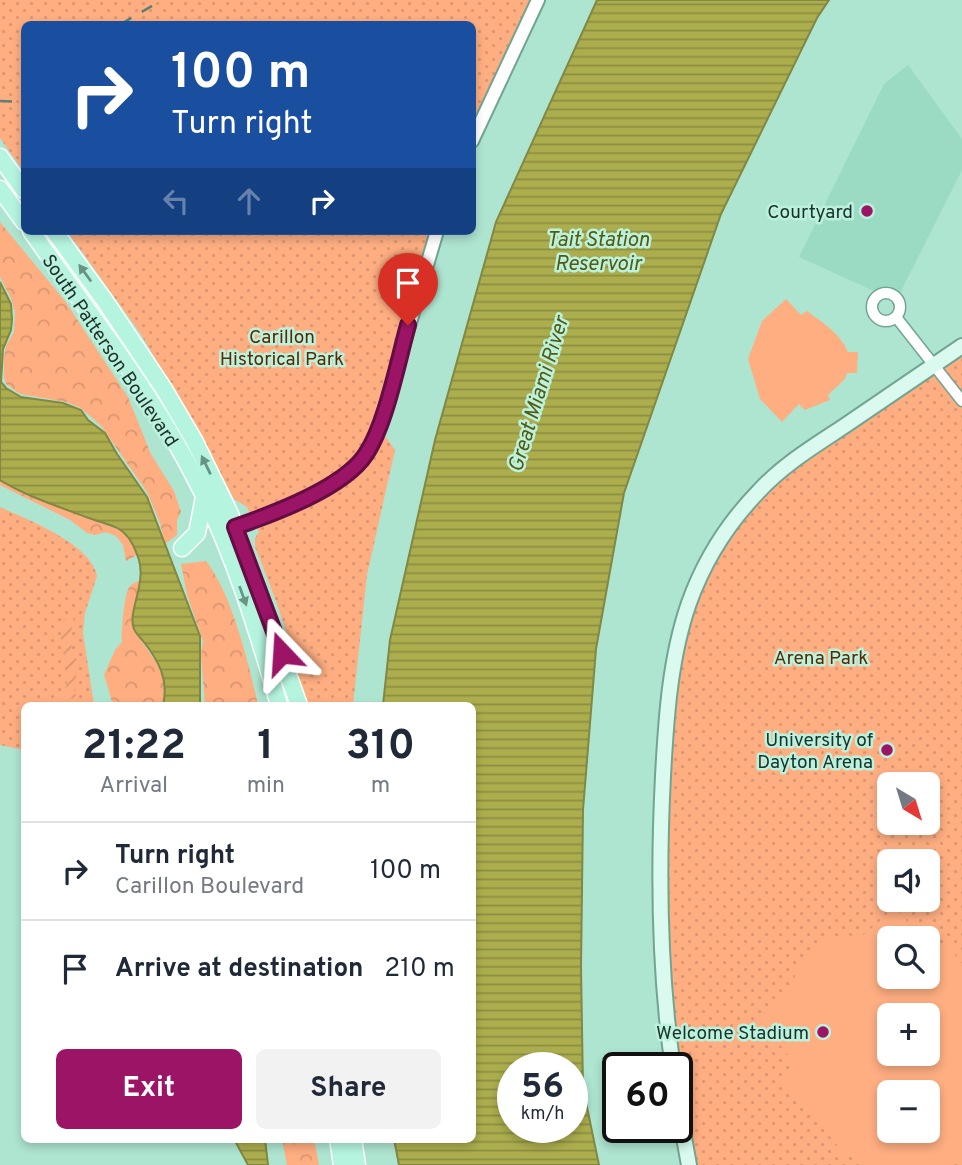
<!DOCTYPE html>
<meta charset="utf-8">
<style>
:root{--surface:#fff;--page:#f2f2f3;--text:#1f2937;--muted:#747a83;--line:#e0e1e3;--accent:#9b1466}
body{margin:0;font-family:Overpass,sans-serif;background:var(--page);color:var(--text);height:100vh;display:flex;flex-direction:column;font-size:26px;white-space:nowrap}
*{box-sizing:border-box;margin:0}
p{font-size:23px;color:var(--muted)}
.icon{flex:none;width:38px;height:38px;fill:none;stroke:currentColor;stroke-width:2;stroke-linecap:round;stroke-linejoin:round}
.map{position:relative;flex:1;overflow:hidden}
.drawer{position:absolute;left:21px;top:702px;width:455px;height:441px;display:flex;flex-direction:column;background:var(--surface);border-radius:10px;box-shadow:0 4px 10px #0003}
.drawer>*{flex:none}
.guide{position:absolute;left:21px;top:21px;width:455px;height:214px;border-radius:10px;box-shadow:0 4px 10px #0003;background:#1a4fa0;color:#fff;overflow:hidden}
.needle{width:46px;rotate:142deg}
.fabs{position:absolute;left:877px;top:772px;display:grid;gap:14px}
.fabs a{display:grid;place-items:center;width:63px;height:63px;border-radius:10px;background:var(--surface);box-shadow:0 4px 10px #0003;font-size:35px}
.speed{position:absolute;left:497px;top:1052px;display:flex;gap:14px;font-size:35px;font-weight:700;text-align:center}
.speed>*{display:grid;place-content:center;width:91px;height:91px;border-radius:50%;background:var(--surface);box-shadow:0 4px 10px #0003;line-height:1}
.speed small{font-size:18px;font-weight:400}
.speed .limit{border:4px solid #111;border-radius:10px;background:#fff;color:#111}
.pin{position:absolute;display:grid;place-items:center;width:60px;height:60px;color:#fff;margin:-72px -30px;border-radius:50% 50% 50% 0;rotate:-45deg;box-shadow:0 0 7px #0007}
.pin .icon{rotate:45deg}
.me{position:absolute;width:77px;margin:-38px;rotate:340deg;stroke-linejoin:round;filter:drop-shadow(0 0 5px #0008)}
.turn{display:flex;align-items:center;gap:24px;height:147px;padding:0 35px;font-size:32px}
.turn .icon{width:91px;height:91px;stroke-width:2.5}
.turn b{display:block;font-size:49px;line-height:60px}
.lanes{display:flex;align-items:center;height:66px;padding:0 35px;background:#0003;justify-content:center;gap:35px;direction:ltr}
.lanes .off{opacity:.35}
.eta{display:flex;justify-content:space-evenly;align-items:center;height:119px;text-align:center}
.eta b{font-size:42px;font-weight:700;line-height:49px}
.cta{display:flex;gap:14px;margin-top:auto;padding:14px 35px}
.cta a{flex:1;height:80px;border-radius:10px;background:var(--accent);color:#fff;font-size:28px;font-weight:700;line-height:80px;text-align:center}
.cta a+a{background:var(--page);color:var(--text)}
ul{padding:0;list-style:none}
li{display:flex;align-items:center;gap:21px;height:98px;padding:0 35px;border-top:2px solid var(--line)}
li div{flex:1}
li b{display:block;font-size:26px}
li em{font-style:normal}
.map>svg:first-child{display:block}
</style>
<div class="map">
<svg width="962" height="1165" viewBox="0 0 962 1165">
<defs>
<pattern id="grass-dots" width="8" height="8" patternUnits="userSpaceOnUse" patternTransform="scale(1.75)"><rect width="8" height="8" fill="#feae81"/><path d="M2 2h.1M6 6h.1" fill="none" stroke="#d99670" stroke-width="1.8" stroke-linecap="round"/></pattern>
<pattern id="forest-crowns" width="20" height="18" patternUnits="userSpaceOnUse" patternTransform="scale(1.75)"><rect width="20" height="18" fill="#feae81"/><path d="M2 6a3 3 0 1 1 6 0M12 15a3 3 0 1 1 6 0" fill="none" stroke="#d99670"/></pattern>
<pattern id="garden-furrows" width="10" height="10" patternUnits="userSpaceOnUse" patternTransform="scale(1.75)"><rect width="10" height="10" fill="#feae81"/><path d="M-1 1l2-2M0 10L10 0M9 11l2-2" fill="none" stroke="#d99670"/></pattern>
<pattern id="water-rules" width="6" height="5" patternUnits="userSpaceOnUse" patternTransform="scale(1.75)"><rect width="6" height="5" fill="#acae4e"/><path d="M0 2.5h6" fill="none" stroke="#8b8e41"/></pattern>
</defs>
<rect width="100%" height="100%" fill="#aee5d1"/>
<path fill="#9bdac3" d="M908,65L962,139V170L896,301L799,257L884,84Z"/>
<g fill="url(#grass-dots)" fill-rule="evenodd">
<path d="M0,0H538L473,141L472,24H24V172L0,138Z"/>
<path d="M67,231H437L379,428L395,450L367,575L353,705H305C295,650 276,599 255,547V538L259,532L247,507L234,499L195,425L140,333Z"/>
<path d="M962,346V1165H689L677,1099V1068L662,945L673,672L703,571L759,491ZM889,784H928V822H889ZM889,861H928V900H889ZM889,938H928V976H889ZM889,1015H928V1054H889ZM889,1092H928V1130H889Z"/>
<path d="M0,507C26,519 92,544 97,576L85,613L83,633L94,705H24V750L0,745Z"/>
</g>
<g fill="url(#forest-crowns)">
<path d="M0,222L65,301L128,397L151,454L174,491L181,512L177,520V535L165,544L160,523L147,492L102,427L81,408L66,402L20,394L6,384L4,377V358L6,346L14,332L15,313L11,298L0,277Z"/>
<path d="M0,480L52,504L120,530L128,537L137,555L126,561L123,545L116,536L106,532L95,535L87,533L70,520L0,485Z"/>
<path d="M206,561C232,594 249,664 258,705H205L201,654L203,641L187,595L181,564Z"/>
<path d="M141,580L132,622L136,633L163,672L166,688L163,705H113L104,675L115,650L122,642C121,633 124,598 128,590C130,584 136,582 141,580Z"/>
<path d="M282,1139H314L319,1165H287Z"/>
</g>
<path fill="url(#garden-furrows)" d="M72,616L74,620L70,634L72,650L78,663L74,692L78,698L83,701V704L77,705L74,699L71,698L63,705H51C55,700 64,693 66,687C71,666 54,636 64,619Z"/>
<g fill="#feae81" fill-rule="evenodd">
<path d="M786,299L801,315L807,311C823,323 840,333 848,352H858L857,373H847L845,379L828,395L830,400L805,410L799,404L782,422L760,399L748,359L762,321Z"/>
<path d="M896,908L921,938H889V976H928V946L933,953L946,943L962,964V1161L948,1165H864L852,1150L844,1154L781,1076L795,1064L777,1041L766,1042L750,1023L791,992C798,952 822,932 862,936ZM889,1015H928V1054H889ZM889,1092H928V1130H889Z"/>
</g>
<g fill="url(#water-rules)" stroke="#808843" stroke-width="2" fill-rule="evenodd">
<path d="M597,0H829L817,18L721,214L624,493L596,649L583,810L581,968L583,1088L599,1165H399L394,1139H472V705H383L390,640L435,440L496,222ZM513,1068H572V1127H513Z"/>
<path d="M0,282L11,304L12,320L11,330L3,349L1,382L6,388L21,397L63,403L81,410L88,420L105,433L117,454L147,497L200,636V705H163C169,680 159,661 143,641C140,637 136,634 134,629C127,613 146,586 139,560C135,548 130,536 119,529C110,524 99,522 89,518C59,507 26,496 0,480Z"/>
<path d="M234,1139H265L268,1165H248Z"/>
</g>
<g fill="none" stroke-linecap="round" stroke-linejoin="round">
<g stroke="#71a592" stroke-width="13">
<g id="minor">
<circle cx="886" cy="307" r="14"/>
<path d="M896,317L962,401"/>
</g>
</g>
<g stroke="#71a592" stroke-width="16">
<g id="tertiary">
<path d="M472,141L538,0"/>
<path d="M227,529C263,517 331,493 357,465C367,454 373,442 379,428L437,231"/>
</g>
</g>
<g stroke="#71a592" stroke-width="18">
<g id="secondary">
<path d="M673,1068C659,971 658,873 663,776C666,719 670,657 689,603C704,561 728,523 759,491C783,465 814,446 843,427C883,400 922,373 962,346"/>
<path d="M677,1099L689,1165"/>
</g>
</g>
<g stroke="#fff" stroke-width="19">
<g id="primary">
<path d="M0,157L24,190"/>
<path d="M0,189L24,222"/>
<path d="M31,231C88,312 151,391 196,480C233,550 257,629 279,705"/>
<path d="M54,231L105,301L164,389L194,440L230,514L299,705"/>
<path d="M182,548L197,533L204,497"/>
<path d="M338,1139L342,1165"/>
<path d="M353,1139L357,1165"/>
</g>
</g>
<use href="#minor" stroke="#fff" stroke-width="10"/>
<use href="#tertiary" stroke="#fff" stroke-width="12"/>
<use href="#secondary" stroke="#dafaef" stroke-width="14"/>
<use href="#primary" stroke="#b5f5e0" stroke-width="16"/>
<g stroke="#5c8174" stroke-width="2.5" stroke-dasharray="12 12" stroke-linecap="butt">
<path d="M121,24L162,0"/>
<path d="M0,101L24,102"/>
</g>
</g>
<defs><path id="oneway-solid" d="M-6-.8H1V-3.2L6.5 0L1 3.2V.8H-6Z" transform="scale(1.75)"/></defs>
<g fill="#689385">
<use href="#oneway-solid" transform="translate(85 273) rotate(-126)"/>
<use href="#oneway-solid" transform="translate(206 465) rotate(-116)"/>
<use href="#oneway-solid" transform="translate(243 596) rotate(70)"/>
</g>
<g fill="none" stroke-linecap="round" stroke-linejoin="round">
<g stroke="#650d42" stroke-width="18">
<path id="route" d="M282,653L235,527C273,514 344,488 366,454C386,424 398,361 408,325"/>
</g>
<use href="#route" stroke="#9b1466" stroke-width="12"/>
</g>
<g fill="#9b1466" stroke="#bbf2de" stroke-width="2.5">
<circle cx="867" cy="211" r="7"/>
<circle cx="887" cy="750" r="7"/>
<circle cx="823" cy="1032" r="7"/>
</g>
<g text-anchor="middle" stroke-width="5" stroke-linejoin="round" paint-order="stroke">
<g font-size="19" fill="#1b312a" stroke="#bbf2de" text-anchor="end">
<text x="853" y="218">Courtyard</text>
<text x="873" y="746">University of<tspan x="873" dy="22">Dayton Arena</tspan></text>
<text x="809" y="1039">Welcome Stadium</text>
</g>
<g font-size="19" fill="#5c2801" stroke="#bbf2de">
<text x="282" y="343">Carillon<tspan x="282" dy="22">Historical Park</tspan></text>
<text x="821" y="664">Arena Park</text>
</g>
<g font-size="19" fill="#1b312a" stroke="#bbf2de">
<text transform="translate(111 350) rotate(56)" y="7">South Patterson Boulevard</text>
</g>
<g font-size="21" font-style="italic" fill="#585911" stroke="#bbf2de">
<text x="598" y="246">Tait Station<tspan x="598" dy="24">Reservoir</tspan></text>
<text transform="translate(538 394) rotate(-73)" y="7">Great Miami River</text>
</g>
</g>
</svg>
<div class="fabs">
<a><svg class="needle" viewBox="-14 -14 28 28"><path d="M0-13l5 13h-10z" fill="#e53935"/><path d="M0 13l5-13h-10z" fill="#747a83"/></svg></a>
<a><svg class="icon" aria-label="sound" viewBox="0 0 24 24"><path d="M4 9h4l5-4v14l-5-4H4zM17 9q2 3 0 6"/></svg></a>
<a><svg class="icon" aria-label="search" viewBox="0 0 24 24"><circle cx="10" cy="10" r="6"/><path d="M15 15l6 6"/></svg></a>
<a>+</a>
<a>−</a>
</div>
<div class="speed"><div>56<small>km/h</small></div><div class="limit">60</div></div>
<div class="pin" style="left:408px;top:325px;background:#d93025"><svg class="icon" aria-label="arrive" viewBox="0 0 24 24"><path d="M6 21V4h12l-3 4 3 4H6"/></svg></div>
<svg class="me" style="left:282px;top:653px" viewBox="-20 -20 40 40"><path d="M0-17L14 15 0 8-14 15z" fill="#9b1466" stroke="#fff" stroke-width="4"/></svg>
<div class="guide">
<div class="turn"><svg class="icon" aria-label="right" viewBox="0 0 24 24"><path d="M7 20v-9h11M14 6l5 5-5 5"/></svg><div><b>100 m</b>Turn right</div></div>
<div class="lanes"><svg class="icon off" aria-label="left" viewBox="0 0 24 24"><path d="M17 20v-9H6M10 6l-5 5 5 5"/></svg><svg class="icon off" aria-label="ahead" viewBox="0 0 24 24"><path d="M12 20V5M6 11l6-6 6 6"/></svg><svg class="icon" aria-label="right" viewBox="0 0 24 24"><path d="M7 20v-9h11M14 6l5 5-5 5"/></svg></div>
</div>
<section class="drawer">
<div class="eta">
<div><b>21:22</b><p>Arrival</p></div>
<div><b>1</b><p>min</p></div>
<div><b>310</b><p>m</p></div>
</div>
<ul>
<li><svg class="icon" aria-label="right" viewBox="0 0 24 24"><path d="M7 20v-9h11M14 6l5 5-5 5"/></svg><div><b>Turn right</b><p>Carillon Boulevard</p></div><em>100 m</em></li>
<li><svg class="icon" aria-label="arrive" viewBox="0 0 24 24"><path d="M6 21V4h12l-3 4 3 4H6"/></svg><div><b>Arrive at destination</b></div><em>210 m</em></li>
</ul>
<div class="cta"><a>Exit</a><a>Share</a></div>
</section>
</div>
